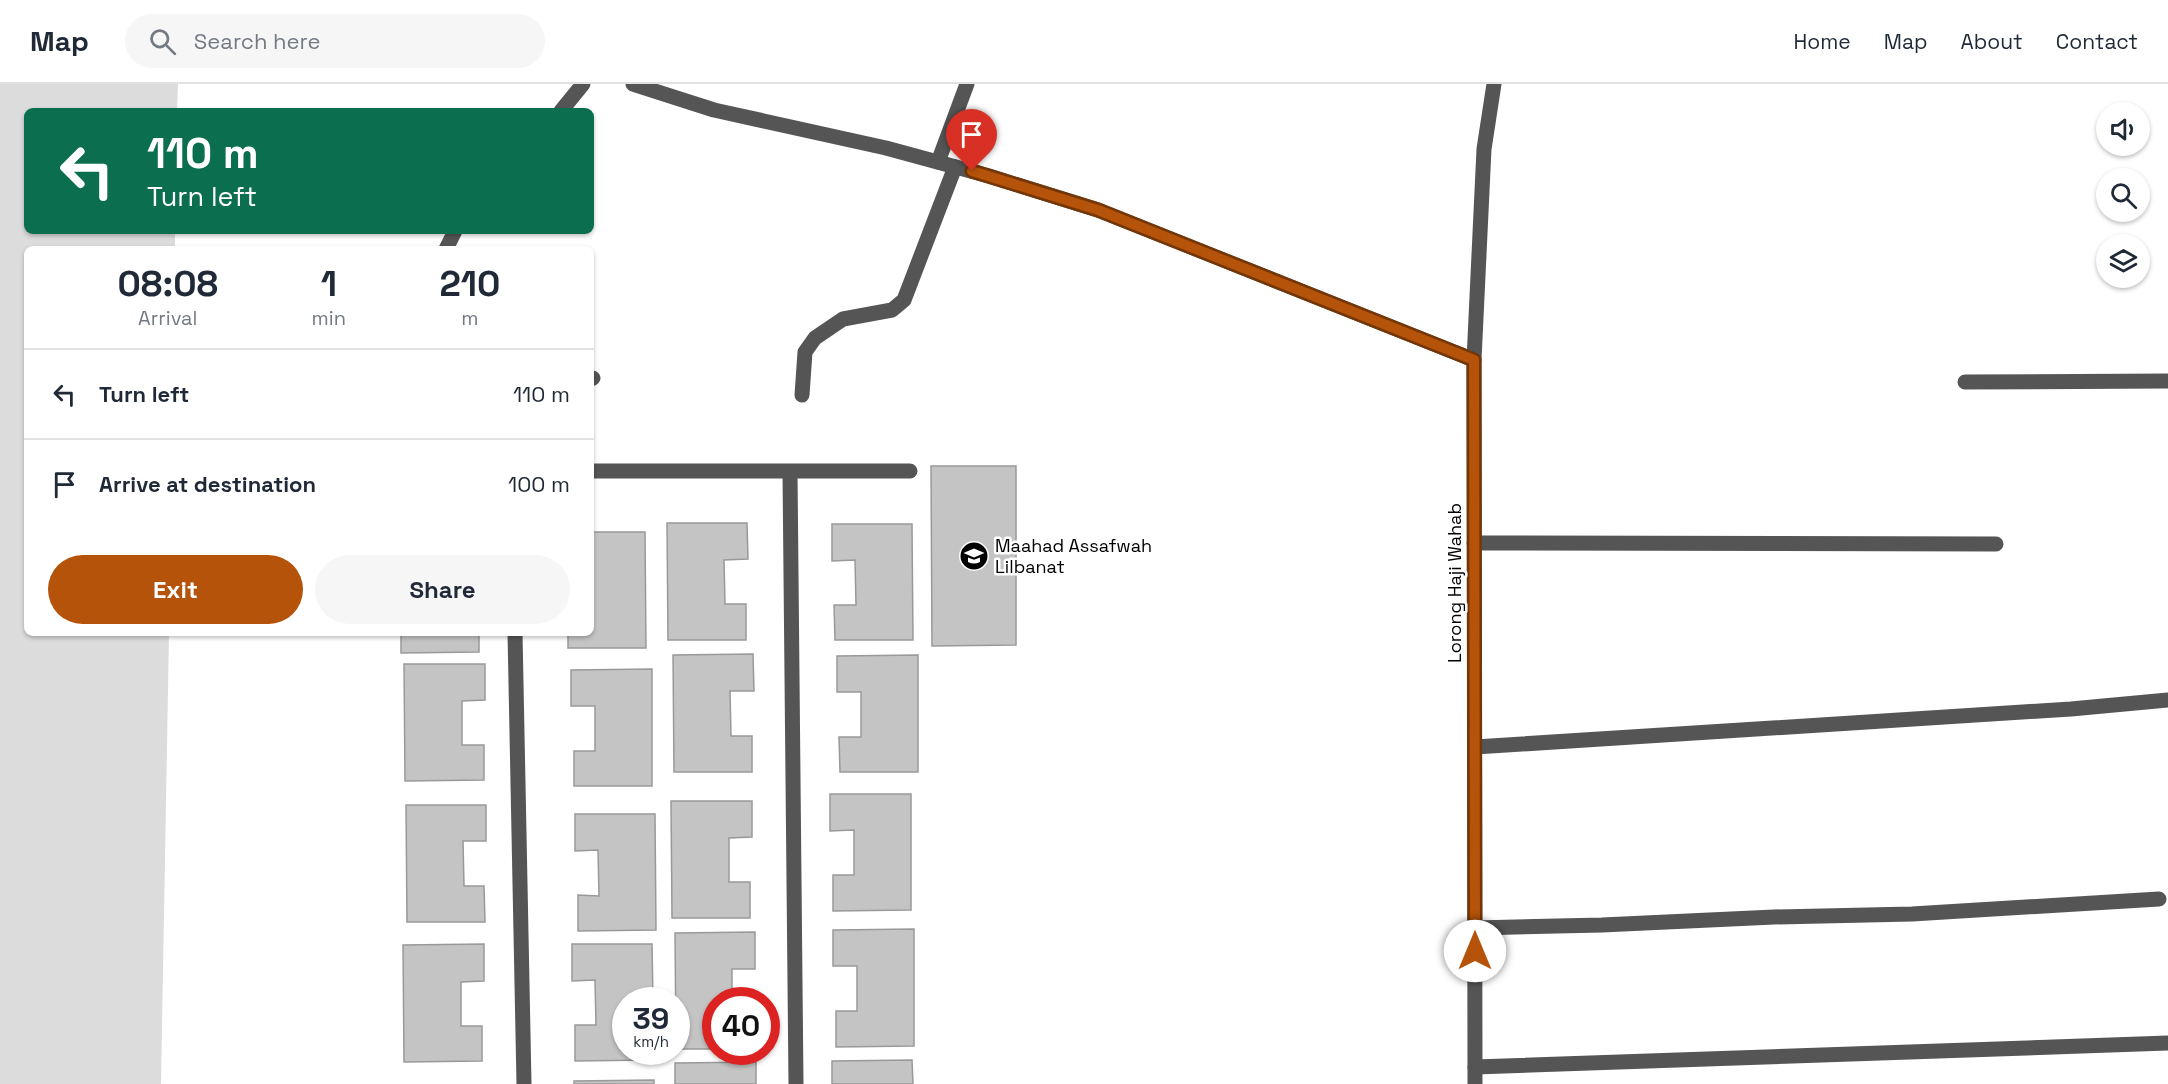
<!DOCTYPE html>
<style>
:root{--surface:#fff;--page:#f6f6f7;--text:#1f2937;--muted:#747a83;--line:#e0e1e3;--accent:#b45309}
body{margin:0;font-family:"Space Grotesk",sans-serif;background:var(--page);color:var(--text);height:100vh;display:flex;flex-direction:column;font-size:22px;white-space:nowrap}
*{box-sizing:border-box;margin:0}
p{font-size:20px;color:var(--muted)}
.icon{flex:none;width:33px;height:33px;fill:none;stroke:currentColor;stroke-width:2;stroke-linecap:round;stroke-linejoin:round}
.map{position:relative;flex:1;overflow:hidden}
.sheet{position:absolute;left:24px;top:162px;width:570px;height:390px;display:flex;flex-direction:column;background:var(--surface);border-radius:9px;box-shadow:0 2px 4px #0004}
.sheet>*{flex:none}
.banner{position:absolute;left:24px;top:24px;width:570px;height:126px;border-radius:9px;box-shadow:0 2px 4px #0004;background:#0b6e4f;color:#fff;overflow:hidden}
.buttons{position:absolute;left:2096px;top:18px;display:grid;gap:12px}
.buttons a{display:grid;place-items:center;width:54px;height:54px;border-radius:50%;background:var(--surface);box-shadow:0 2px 4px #0004;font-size:30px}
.speed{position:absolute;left:612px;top:903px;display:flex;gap:12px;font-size:30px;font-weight:700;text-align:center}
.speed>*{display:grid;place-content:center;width:78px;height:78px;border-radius:50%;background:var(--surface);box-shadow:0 2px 4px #0004;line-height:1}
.speed small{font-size:15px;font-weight:400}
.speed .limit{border:9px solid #d22;background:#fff;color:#111}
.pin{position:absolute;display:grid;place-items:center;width:51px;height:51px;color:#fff;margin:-62px -26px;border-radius:50% 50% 50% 0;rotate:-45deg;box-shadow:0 0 6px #0007}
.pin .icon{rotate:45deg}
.me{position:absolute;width:66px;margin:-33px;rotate:0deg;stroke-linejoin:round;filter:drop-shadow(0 0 4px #0008)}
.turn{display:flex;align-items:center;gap:21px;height:126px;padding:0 24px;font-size:27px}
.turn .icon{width:78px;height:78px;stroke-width:2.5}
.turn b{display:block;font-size:42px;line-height:51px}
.eta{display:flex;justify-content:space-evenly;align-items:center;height:102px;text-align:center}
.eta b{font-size:36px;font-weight:700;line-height:42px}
.primary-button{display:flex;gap:12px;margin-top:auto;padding:12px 24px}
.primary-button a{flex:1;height:69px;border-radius:36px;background:var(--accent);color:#fff;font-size:24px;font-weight:700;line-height:69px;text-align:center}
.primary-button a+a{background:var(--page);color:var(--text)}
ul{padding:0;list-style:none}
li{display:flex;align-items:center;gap:18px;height:90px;padding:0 24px;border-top:2px solid var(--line)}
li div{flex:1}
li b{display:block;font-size:22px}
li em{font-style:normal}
header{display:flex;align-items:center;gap:36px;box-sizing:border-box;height:84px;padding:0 30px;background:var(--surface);border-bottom:2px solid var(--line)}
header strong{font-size:28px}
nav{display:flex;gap:33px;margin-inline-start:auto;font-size:21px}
.search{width:420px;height:54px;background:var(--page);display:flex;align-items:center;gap:15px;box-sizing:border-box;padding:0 21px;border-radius:33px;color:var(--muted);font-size:22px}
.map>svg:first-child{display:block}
</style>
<header>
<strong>Map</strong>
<div class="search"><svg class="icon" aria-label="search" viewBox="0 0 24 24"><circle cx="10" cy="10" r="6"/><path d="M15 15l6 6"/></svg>Search here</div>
<nav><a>Home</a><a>Map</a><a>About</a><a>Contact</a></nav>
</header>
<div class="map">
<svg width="2168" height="1000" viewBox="0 0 2168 1000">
<rect width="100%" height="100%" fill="#fff"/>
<path fill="#dcdcdc" d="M0,0H178L177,27H27V147H175V165H27V549H169L161,1000H0Z"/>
<g fill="#c4c4c4" stroke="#999" stroke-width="1.5">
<path d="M931,382H1016V561L932,562Z"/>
<path d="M667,439H747L748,475L724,476L725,520H746V556H668Z"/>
<path d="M832,440H912L913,556H835L834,521H856L855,476L832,477Z"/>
<path d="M591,448H645L646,564H568V549H591Z"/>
<path d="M401,549H479V568L401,569Z"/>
<path d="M753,570L754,607H730L731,652H752V688H674L673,571Z"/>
<path d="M918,571V688H840L839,653H861V608H837V572Z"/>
<path d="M404,580H485V616L462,617V661H484V696L405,697Z"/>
<path d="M652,585V702H574V667H595V622H571V586Z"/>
<path d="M830,710H911V826L833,827V791H854V746L830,747Z"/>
<path d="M671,717H752V753L729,754V798H750V834H672Z"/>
<path d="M406,721H486V757H463L464,802H484L485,838H407Z"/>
<path d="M575,730H655L656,846L578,847V811L599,812L598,766L575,767Z"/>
<path d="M914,845V962L836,963V927H857V882H833V846Z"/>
<path d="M755,848V885H732V916H716V965H676L675,849Z"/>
<path d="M484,860V897L461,898V942H482V977L404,978L403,861Z"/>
<path d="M572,860H652L653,916H626V968H653V976L575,977V941H596L595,896L572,897Z"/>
<path d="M912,976L913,1000H832V977Z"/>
<path d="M756,978V1000H675V979Z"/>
<path d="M654,996V1000H574V997Z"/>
</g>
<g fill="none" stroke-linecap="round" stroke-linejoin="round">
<g stroke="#555" stroke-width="15">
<path d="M633,0L714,26L886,64L989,92L1098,126L1474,276"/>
<path d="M561,27L583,0"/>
<path d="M938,78L967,0"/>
<path d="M446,165L455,147"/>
<path d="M591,295L593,294"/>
<path d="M1965,298L2168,297"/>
<path d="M802,311L805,268L815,254L843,235L892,226L904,216L955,83"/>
<path d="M591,387H910"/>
<path d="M790,388L796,1000"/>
<path d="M1474,459L1996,460"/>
<path d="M515,549L524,1000"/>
<path d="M1475,663L2071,625L2168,616"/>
<path d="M1475,844L1602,841L1774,833L1912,830L2159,815"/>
<path d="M1475,983L2168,959"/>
<path d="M1475,1000L1474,276L1484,65L1494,0"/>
</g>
</g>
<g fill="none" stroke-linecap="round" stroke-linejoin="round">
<g stroke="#753606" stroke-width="15">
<path id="route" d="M972,87L1098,126L1474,276L1475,867"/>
</g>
<use href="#route" stroke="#b45309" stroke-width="10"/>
</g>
<defs>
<g id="school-disc" transform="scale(1.5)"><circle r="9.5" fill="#000" stroke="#fff"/><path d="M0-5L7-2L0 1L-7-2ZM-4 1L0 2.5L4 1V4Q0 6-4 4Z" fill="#fff"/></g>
</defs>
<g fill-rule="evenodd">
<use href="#school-disc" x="974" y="472"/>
</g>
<g text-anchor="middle" stroke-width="5" stroke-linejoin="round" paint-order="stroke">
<g font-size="18" fill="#000" stroke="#fff" text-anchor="start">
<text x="995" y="468">Maahad Assafwah<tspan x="995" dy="21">Lilbanat</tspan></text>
</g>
<g font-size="18" fill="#000" stroke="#fff">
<text transform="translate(1455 499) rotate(-90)" y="6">Lorong Haji Wahab</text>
</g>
</g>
</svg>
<div class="buttons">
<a><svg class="icon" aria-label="sound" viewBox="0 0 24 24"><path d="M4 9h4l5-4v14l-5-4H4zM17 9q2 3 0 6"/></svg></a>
<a><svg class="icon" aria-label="search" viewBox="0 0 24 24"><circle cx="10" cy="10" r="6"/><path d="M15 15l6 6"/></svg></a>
<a><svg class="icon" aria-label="layers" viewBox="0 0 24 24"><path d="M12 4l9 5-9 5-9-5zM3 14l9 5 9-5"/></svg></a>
</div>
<div class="speed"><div>39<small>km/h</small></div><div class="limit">40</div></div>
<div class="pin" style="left:972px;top:87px;background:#d93025"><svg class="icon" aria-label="arrive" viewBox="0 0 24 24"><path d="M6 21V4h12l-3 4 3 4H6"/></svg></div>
<svg class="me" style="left:1475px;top:867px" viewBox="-20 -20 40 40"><circle r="19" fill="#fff"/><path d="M0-13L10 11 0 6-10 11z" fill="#b45309"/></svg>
<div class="banner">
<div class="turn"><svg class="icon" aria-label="left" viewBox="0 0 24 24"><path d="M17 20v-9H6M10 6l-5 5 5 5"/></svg><div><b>110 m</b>Turn left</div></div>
</div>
<section class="sheet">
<div class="eta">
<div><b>08:08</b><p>Arrival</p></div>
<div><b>1</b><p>min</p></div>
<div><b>210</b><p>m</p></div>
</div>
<ul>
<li><svg class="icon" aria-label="left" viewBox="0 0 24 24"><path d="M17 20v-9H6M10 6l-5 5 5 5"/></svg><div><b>Turn left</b></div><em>110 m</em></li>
<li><svg class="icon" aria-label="arrive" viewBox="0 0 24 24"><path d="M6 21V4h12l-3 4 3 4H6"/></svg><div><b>Arrive at destination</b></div><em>100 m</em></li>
</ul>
<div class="primary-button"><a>Exit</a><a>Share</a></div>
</section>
</div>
